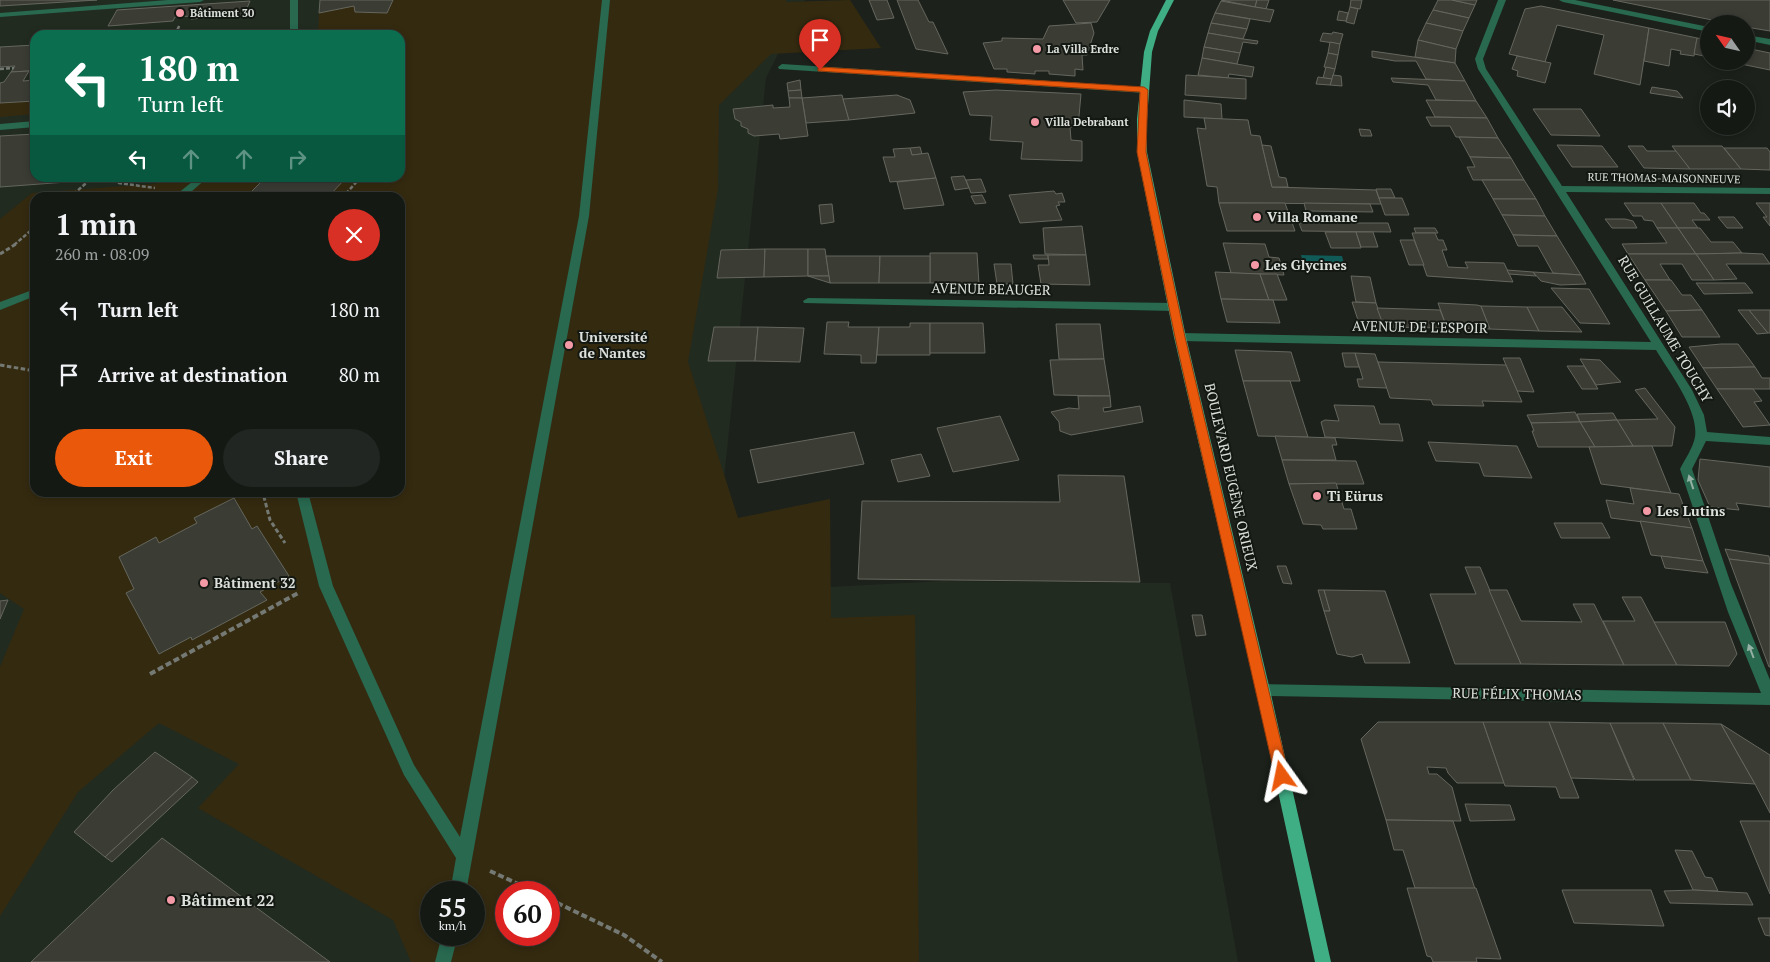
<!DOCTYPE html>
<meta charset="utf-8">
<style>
:root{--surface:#151914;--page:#222622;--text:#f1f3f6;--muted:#9da0a0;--line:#343834;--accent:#ea580c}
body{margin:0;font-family:"PT Serif",serif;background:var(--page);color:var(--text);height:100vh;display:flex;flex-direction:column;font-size:19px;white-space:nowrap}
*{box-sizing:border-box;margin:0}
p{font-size:16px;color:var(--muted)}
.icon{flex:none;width:28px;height:28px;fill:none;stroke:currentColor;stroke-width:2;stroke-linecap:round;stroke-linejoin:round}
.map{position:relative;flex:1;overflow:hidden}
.sheet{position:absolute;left:30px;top:192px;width:375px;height:305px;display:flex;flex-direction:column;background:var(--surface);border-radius:15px;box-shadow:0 2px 8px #0003,0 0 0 1px var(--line)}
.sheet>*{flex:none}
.banner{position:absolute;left:30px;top:30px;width:375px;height:152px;border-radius:15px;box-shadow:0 2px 8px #0003,0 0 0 1px var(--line);background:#0b6e4f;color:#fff;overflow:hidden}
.needle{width:32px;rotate:304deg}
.controls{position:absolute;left:1700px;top:15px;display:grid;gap:10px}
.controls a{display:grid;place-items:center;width:55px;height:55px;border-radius:50%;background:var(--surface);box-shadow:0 2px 8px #0003,0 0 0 1px var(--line);font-size:25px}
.speed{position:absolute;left:420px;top:881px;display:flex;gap:10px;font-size:25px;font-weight:700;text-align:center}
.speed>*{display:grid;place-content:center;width:65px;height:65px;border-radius:50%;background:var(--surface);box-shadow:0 2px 8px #0003,0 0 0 1px var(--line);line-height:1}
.speed small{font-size:12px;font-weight:400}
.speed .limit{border:8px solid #d22;background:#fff;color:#111}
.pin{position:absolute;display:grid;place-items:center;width:42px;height:42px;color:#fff;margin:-51px -21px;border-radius:50% 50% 50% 0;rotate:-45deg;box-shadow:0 0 5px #0007}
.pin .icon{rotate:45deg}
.me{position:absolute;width:55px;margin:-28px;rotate:348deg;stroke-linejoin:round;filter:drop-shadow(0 0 4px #0008)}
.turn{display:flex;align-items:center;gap:18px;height:105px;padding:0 25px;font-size:22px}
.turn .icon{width:65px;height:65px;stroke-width:2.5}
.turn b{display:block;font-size:35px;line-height:42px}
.lanes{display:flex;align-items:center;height:48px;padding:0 25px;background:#0003;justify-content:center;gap:25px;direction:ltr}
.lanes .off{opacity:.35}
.round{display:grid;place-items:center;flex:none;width:52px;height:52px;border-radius:26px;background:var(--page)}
.overview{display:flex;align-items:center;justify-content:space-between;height:85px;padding:0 25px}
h1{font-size:30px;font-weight:800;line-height:38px}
.primary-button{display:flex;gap:10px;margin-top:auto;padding:10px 25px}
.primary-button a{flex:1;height:58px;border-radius:30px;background:var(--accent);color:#fff;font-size:20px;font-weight:800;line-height:58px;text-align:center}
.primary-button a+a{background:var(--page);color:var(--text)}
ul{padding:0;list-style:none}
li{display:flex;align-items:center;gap:15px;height:65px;padding:0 25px}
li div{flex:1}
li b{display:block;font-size:19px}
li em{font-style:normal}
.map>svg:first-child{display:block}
</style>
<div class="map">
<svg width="1770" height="962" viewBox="0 0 1770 962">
<rect width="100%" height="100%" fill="#1c211b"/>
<path fill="#222b20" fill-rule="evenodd" d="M0,0H805L766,78L712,593L943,581L1170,583L1238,962H0ZM35,35H400V178H35ZM35,198H400V492H35ZM431,892H474V935H431ZM506,892H549V935H506Z"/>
<g fill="#342a10" fill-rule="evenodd">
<path d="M393,0H786V2L850,0L881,48L771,54L719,105L718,189L688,362L738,518L830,499L831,618L915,615L919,962H411L393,920L198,808L239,764L159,723L78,792L0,916V667L24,609L0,593V219L32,193L152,184L189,178H400V35H318L319,13L354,6L356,12L387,13ZM35,198H400V492H35ZM431,892H474V935H431ZM506,892H549V935H506Z"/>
<path d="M35,101V114L0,117V103Z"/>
</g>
<path fill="#105a57" d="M1301,255L1342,256L1345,267L1304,266Z"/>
<g fill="#3b3c34" stroke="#65675e">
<path d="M0,0H97L0,6Z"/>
<path d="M320,0H393L387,13L355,12L354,6L319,13Z"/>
<path d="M869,0H887L894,18L877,20Z"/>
<path d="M897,0H918L929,22H933L948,54L916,49Z"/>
<path d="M1063,0H1110L1097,22L1076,23Z"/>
<path d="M1221,0H1257L1255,7Z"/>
<path d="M1257,0H1269L1266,9L1255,7Z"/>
<path d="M1351,0H1362L1360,9L1350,7Z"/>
<path d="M1438,0H1452L1475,5L1469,18L1433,10Z"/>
<path d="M1452,0H1477L1475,5Z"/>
<path d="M1613,0H1770V31L1746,27V24H1732Z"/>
<path d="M250,1L244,15L191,19L192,16L175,17L173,21L108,26L117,10Z"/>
<path d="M1221,1L1255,7L1274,10L1270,22L1215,13Z"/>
<path d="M1541,6L1649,28L1640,85L1594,74L1604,35L1557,25L1545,62L1509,54L1525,9Z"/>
<path d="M1350,7L1358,9L1354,24L1346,22Z"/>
<path d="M1433,10L1469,18L1463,31L1426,23Z"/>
<path d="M1339,11L1348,13L1346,21L1337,20Z"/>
<path d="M1215,13L1250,19L1247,29L1211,23Z"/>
<path d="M1091,23L1094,33L1087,55H1082L1083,70L1075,69V76L1049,74V71H1035V74L1007,72V69H994L983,43L1002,41V38L1043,39L1049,26Z"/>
<path d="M1211,23L1247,29L1243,39L1208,33Z"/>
<path d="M1426,23L1463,31L1456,49L1418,40Z"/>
<path d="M1649,28L1697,38L1694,56L1680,54L1681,51L1671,49L1669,66L1644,61Z"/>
<path d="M230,30H233L231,35H179Z"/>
<path d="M1333,32L1343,34L1340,44L1320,41L1323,33L1332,34Z"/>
<path d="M1208,33L1243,39L1258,41L1257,44L1243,42L1240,53L1204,47Z"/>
<path d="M1697,38L1709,40V57L1694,54Z"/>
<path d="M1418,40L1456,49L1455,63L1415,57Z"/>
<path d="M1330,42L1340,44L1338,55L1328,53Z"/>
<path d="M35,45V65L29,71L11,72L15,66L0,67V47Z"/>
<path d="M1204,47L1240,53L1237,64L1202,58Z"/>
<path d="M1746,48L1770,53V70L1741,64V61H1746Z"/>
<path d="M1372,51L1455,63L1465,81L1426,79L1416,61H1395L1372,57Z"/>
<path d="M1328,53L1338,55L1335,69L1324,67Z"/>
<path d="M1517,56L1551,63L1545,83L1517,76L1518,71L1512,69Z"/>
<path d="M1202,58L1254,67L1252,77L1229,74L1228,78L1198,75Z"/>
<path d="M1326,67L1335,69L1332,79L1323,78Z"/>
<path d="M29,71L23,81L35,80V101L0,103V83L4,82L11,72Z"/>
<path d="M1186,75L1246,79V99L1185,95Z"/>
<path d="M1333,75L1341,76L1342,86L1330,85Z"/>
<path d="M1318,77L1332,79L1330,85L1316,84Z"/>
<path d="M1391,78L1465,81L1476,101L1436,100L1428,85L1393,82Z"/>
<path d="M800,80L801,90L788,91L787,83Z"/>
<path d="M1652,87L1677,91L1683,98L1650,93Z"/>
<path d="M801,90L802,98H789L788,91Z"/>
<path d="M996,90L1081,94L1078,127H1070L1071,140L1082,141V161L1021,159L1023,142L990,140L992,116L970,115L963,92Z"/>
<path d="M842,95L849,120L806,123L802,98Z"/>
<path d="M897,95L910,100L915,113L849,120L843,99Z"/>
<path d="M789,98H802L808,136L780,139L779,134L754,136L748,133V129L741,126V122L735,119L733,109L773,105V108L790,107Z"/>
<path d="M1184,100L1221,104L1222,119L1184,117Z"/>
<path d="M1426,100L1476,101L1487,118L1435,117Z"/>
<path d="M1533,109H1581L1600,136L1551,135Z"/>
<path d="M1426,117L1487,118L1498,138L1456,137L1450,126H1431Z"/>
<path d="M1204,118L1248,120L1251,135L1260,136L1272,187L1376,190L1381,204L1219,203L1217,187L1207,186L1197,128L1206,129Z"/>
<path d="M1359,129L1370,130L1372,136H1361Z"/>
<path d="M35,134V178H84L69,179L67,182L0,187V136Z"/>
<path d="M1459,137L1498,138L1511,158L1470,157Z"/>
<path d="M1262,145L1271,146L1279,177L1286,178L1288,187H1272Z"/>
<path d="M1557,145L1602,146L1618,167H1572Z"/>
<path d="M1628,146H1643L1647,151H1677L1690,169L1644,168Z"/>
<path d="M1672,146H1722L1741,169H1690Z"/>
<path d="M920,147L922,154L912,155L910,148Z"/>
<path d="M910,148L912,155L928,153L936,178L890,182L883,157H895L893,149Z"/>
<path d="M1724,148H1767L1770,152V170L1741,169Z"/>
<path d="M1470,157L1511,158L1524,180H1473L1467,167H1475Z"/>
<path d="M964,176L969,188L955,190L951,177Z"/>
<path d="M265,178H346L327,198H245Z"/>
<path d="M936,178L944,205L904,209L897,182Z"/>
<path d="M981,179L986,192L971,193L966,180Z"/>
<path d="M1482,180H1524L1536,199H1493Z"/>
<path d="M1376,189H1391L1395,198H1379Z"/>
<path d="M1054,191L1056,194L1062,193L1065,202H1058L1060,205L1056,206L1062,220L1020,223L1009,195Z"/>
<path d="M982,195L986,203L975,204L971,196Z"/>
<path d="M1379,198H1402L1409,215H1385Z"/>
<path d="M1493,199H1536L1545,216L1502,215Z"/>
<path d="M1219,203H1285L1295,231H1227Z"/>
<path d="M1304,203L1370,204L1373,212L1306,211Z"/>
<path d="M1624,203H1661L1678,228H1657L1653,221L1644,220L1642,216H1633Z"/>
<path d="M1661,203H1694L1701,213H1704L1710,220H1692L1698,228H1678Z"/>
<path d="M1756,203H1770V226L1763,217H1767Z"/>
<path d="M832,204L834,222L821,224L819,205Z"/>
<path d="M1502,215L1545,216L1557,236L1513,235Z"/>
<path d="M1718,217H1734L1743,228H1727Z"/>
<path d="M1605,219H1625L1633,221L1637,228H1612Z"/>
<path d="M1299,223H1388L1391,232L1302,231Z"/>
<path d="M1082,226L1086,255L1045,254L1043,228Z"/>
<path d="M1414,228H1435L1438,233H1416Z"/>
<path d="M1657,228H1678L1696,254H1628L1622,244L1667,243Z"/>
<path d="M1678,228H1700L1711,242H1733L1742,253L1696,254Z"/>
<path d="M1325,232H1356L1361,248H1331Z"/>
<path d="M1356,232H1373L1378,247H1361Z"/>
<path d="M1412,233H1435L1438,240H1443L1447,250H1442L1448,267L1468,268L1465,262L1504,263L1513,282L1427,276Z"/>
<path d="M1513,235L1557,236L1581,275L1553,273L1538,246H1518Z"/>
<path d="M1400,240H1414L1424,265H1409Z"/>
<path d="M1223,243L1265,244L1269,257L1279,258L1284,275L1231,273Z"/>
<path d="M765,249L764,277L717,278L721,250Z"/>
<path d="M765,249H808V276L764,277Z"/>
<path d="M808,249H825L829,276H808Z"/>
<path d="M930,253H977L979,284L930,283Z"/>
<path d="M1742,253L1763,254L1770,264H1726L1737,279L1714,280L1696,254Z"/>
<path d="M1628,254H1696L1714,280H1692L1682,264H1660L1670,280H1645Z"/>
<path d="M1033,255H1048V259H1034Z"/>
<path d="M1048,255H1086L1090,285L1041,284L1038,265H1049Z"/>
<path d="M826,256H880L879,283H830Z"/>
<path d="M880,256H930V283H879Z"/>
<path d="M994,264H1011L1013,284H997Z"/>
<path d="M1507,270L1533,272L1536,276L1509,274Z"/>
<path d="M1215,272L1260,274L1269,300L1221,299Z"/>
<path d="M1533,272L1581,275L1586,284L1560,285L1541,281Z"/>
<path d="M1260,274H1277L1287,300H1269Z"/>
<path d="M808,276H829L830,283Z"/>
<path d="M1351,276L1370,277L1376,303L1356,302Z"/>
<path d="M1645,280H1671L1682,295H1691L1702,310L1666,311Z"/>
<path d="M1696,283H1745L1753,293L1704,294Z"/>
<path d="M1551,288L1589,289L1610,324L1580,323Z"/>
<path d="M1221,299L1273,300L1280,323L1227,322Z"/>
<path d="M1352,302L1376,303L1384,327L1360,326Z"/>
<path d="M1438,303L1477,305L1481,306L1490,329L1447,328Z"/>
<path d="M1481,306L1527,307L1539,331L1490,329Z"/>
<path d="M1527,307H1562L1582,332L1539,331Z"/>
<path d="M1377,308L1440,310L1447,328L1384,327Z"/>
<path d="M1702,310L1720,337H1682L1666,311Z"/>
<path d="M1738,310H1749L1768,333L1757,334Z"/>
<path d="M1749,310H1770V333H1768Z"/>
<path d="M827,322H849L848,327H879L876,363H861V355L824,354Z"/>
<path d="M910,323H930V355H877L879,327H910Z"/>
<path d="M930,323H983L985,353H930Z"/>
<path d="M1056,324H1100L1104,359H1059Z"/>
<path d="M714,327H758L755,361H708Z"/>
<path d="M758,327L804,328L800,362L755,361Z"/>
<path d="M1721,344H1738L1755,367L1703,368L1689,347Z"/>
<path d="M1235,350L1291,352L1300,381H1243Z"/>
<path d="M1342,353H1355L1359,367H1345Z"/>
<path d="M1355,353L1375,354L1387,388L1359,387L1357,379H1363Z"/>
<path d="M1503,358H1520L1534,392L1517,391Z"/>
<path d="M1104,359L1110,396L1054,395L1050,360Z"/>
<path d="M1580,359L1600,360L1621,382L1596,385Z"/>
<path d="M1378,362L1506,365L1522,402L1482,401L1484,406L1433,405L1431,400L1390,398Z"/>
<path d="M1567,366H1584L1598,389H1582Z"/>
<path d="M1755,367L1762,378H1770V389H1717L1703,368Z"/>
<path d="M1243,381H1290L1308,437L1258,436Z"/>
<path d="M1645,388L1675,427L1672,446H1633L1617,420L1658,419L1635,390Z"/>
<path d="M1717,389H1753L1762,401L1754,402L1770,425L1743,427Z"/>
<path d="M1078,396H1110L1111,407L1103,408L1104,412L1140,406L1143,422L1071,435L1060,431L1059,422L1051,412L1069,408L1079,409Z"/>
<path d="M1334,405L1374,406L1380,424H1399L1403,441L1325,437L1321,422L1325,420L1339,421Z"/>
<path d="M1575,412L1580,422L1531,423L1527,415Z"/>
<path d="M1613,413L1617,420L1580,422L1577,414Z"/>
<path d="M1000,416L1019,460L953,472L937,428Z"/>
<path d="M1617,420L1633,446L1595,447L1580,422Z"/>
<path d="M1580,422L1595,447H1538L1532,431H1534L1531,423Z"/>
<path d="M854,432L864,464L758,483L750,450Z"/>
<path d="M1275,436L1335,438L1337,445H1332L1336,460H1282Z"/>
<path d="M1428,442L1517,446L1532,478L1484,476L1479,463L1436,461Z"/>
<path d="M1652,446L1671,493L1601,484L1589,447Z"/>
<path d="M921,454L930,476L898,482L891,460Z"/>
<path d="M1700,459L1770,467V507L1736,503L1739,510L1710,507L1698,480Z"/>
<path d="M1282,460L1356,461L1364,484H1289Z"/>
<path d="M1058,475L1124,476L1140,582L858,579L862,501L1060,502Z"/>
<path d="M1336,483L1344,509H1351L1357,529H1323L1321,525L1303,524L1289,484Z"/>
<path d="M1630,488L1679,494L1692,528L1611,518L1606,500L1634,504Z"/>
<path d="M234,498L252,529L257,526L289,576L260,592L267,600L192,640L191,637L159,654L126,593L134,589L119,557L156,537L159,543L197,523L194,518Z"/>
<path d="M1640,521L1692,528L1703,561L1651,555Z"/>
<path d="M1554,523H1602L1610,538H1561Z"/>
<path d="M1725,549L1769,556L1770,564L1729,559Z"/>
<path d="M1661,556L1703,561L1708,573L1665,568Z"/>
<path d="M1729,559L1770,564V667H1769Z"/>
<path d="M1277,566H1286L1292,584L1283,583Z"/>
<path d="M1465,567H1480L1521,664H1455L1430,594H1476Z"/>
<path d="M1318,590H1324L1330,611H1324Z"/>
<path d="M1324,590L1385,591L1410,663H1365L1362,654L1352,657L1337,654L1324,611H1330Z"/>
<path d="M1489,590H1507L1521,621L1582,622L1573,604H1594L1624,665L1521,664Z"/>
<path d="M1622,597H1641L1677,665H1624L1603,621H1635Z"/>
<path d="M8,600L0,619V601Z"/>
<path d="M1192,615H1202L1206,635L1196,636Z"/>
<path d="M1654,622H1725L1737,654L1729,666L1677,665Z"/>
<path d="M1378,722H1483L1504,783H1457L1448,773L1446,768L1427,767L1429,774H1437L1452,787L1461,821L1386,820L1361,739Z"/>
<path d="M1483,722H1549L1579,798H1560L1556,787L1505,786Z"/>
<path d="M1549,722L1610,723L1634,780L1571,778Z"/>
<path d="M1610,723H1663L1691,780H1635Z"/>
<path d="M1663,723L1721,724L1755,784L1691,780Z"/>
<path d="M1721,724L1770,755V813L1755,784Z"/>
<path d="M155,752L192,777L105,857L74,832L113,790Z"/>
<path d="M192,777L198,782L112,862L105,857Z"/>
<path d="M1465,804L1510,805L1515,820L1470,821Z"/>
<path d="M1386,820L1453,821L1475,889L1415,888L1403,850H1394Z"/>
<path d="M1740,821H1770V894Z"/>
<path d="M162,838L330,962H31Z"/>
<path d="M1675,850L1692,851L1705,877L1712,878L1718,891L1693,890Z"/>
<path d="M1407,888H1476L1501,959L1476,958L1477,962H1433L1431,957L1427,956Z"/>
<path d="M1562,890H1651L1664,926L1574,923Z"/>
<path d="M1693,890L1747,893L1753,905L1670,903L1664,891Z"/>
<path d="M1758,918H1770V936L1765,935Z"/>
</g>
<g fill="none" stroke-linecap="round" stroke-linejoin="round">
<g stroke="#757974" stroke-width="2.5" stroke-dasharray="4 2" stroke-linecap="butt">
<path d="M175,35L180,24"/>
<path d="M32,67L35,66"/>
<path d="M0,69L14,68"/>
<path d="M107,178L119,183L155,188"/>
<path d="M69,198L92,178"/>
<path d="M342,198L360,178"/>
<path d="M14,245L35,227"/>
</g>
<g stroke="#757974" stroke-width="3" stroke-dasharray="4.5 2.5" stroke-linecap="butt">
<path d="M0,254L16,244"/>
<path d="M0,365L35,371"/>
<path d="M270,492L264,497L270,520L285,543"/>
</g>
<g stroke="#757974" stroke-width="4" stroke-dasharray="6 3" stroke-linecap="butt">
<path d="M150,674L300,592"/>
<path d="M490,871L536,892"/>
<path d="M549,899L624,935L662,962"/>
</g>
<g fill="#286950" fill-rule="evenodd">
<path d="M168,0H204L200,2L0,17V13Z"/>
<rect x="290" y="0" width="8" height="35"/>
<path d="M602,0H610L589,216L466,892H450L456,858L404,775L319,586L296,492H308L333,586L414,765L460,837L579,216Z"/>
<path d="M35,121V127L0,130V124Z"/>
<path d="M197,178H207L184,198H172Z"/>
<path d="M35,289V296L0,310V302Z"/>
<path d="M442,935H458L451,962H435Z"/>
</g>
<g fill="#286950" fill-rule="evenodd">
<path d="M1498,0H1506L1483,59L1486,69L1562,186L1770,188V194L1566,192L1692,390L1704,415L1707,432L1770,437V445L1706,441L1692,469L1731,584L1770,680V705L1263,696L1258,694L1256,690L1258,686L1263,684L1761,693L1728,612L1680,469C1685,459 1693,448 1695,437C1699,410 1669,372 1656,350L1180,341L1174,337L1180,333L1651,342L1478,69L1475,59Z"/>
<path d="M1559,0H1575L1709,27V32L1563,2Z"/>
<path d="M1746,35L1770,39V45L1746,40Z"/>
<path d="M782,64L1144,87L1148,90L1144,93L779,69L778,67Z"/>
<path d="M808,298L1174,303L1179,307L1174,311L804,303L803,301Z"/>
</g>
<path fill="#3fae85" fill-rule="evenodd" d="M1166,0H1174L1158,31L1152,52L1147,119V152L1186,337L1270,690L1331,962H1315L1256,690L1174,337L1137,152V119L1144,52L1150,31Z"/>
</g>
<defs><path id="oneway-solid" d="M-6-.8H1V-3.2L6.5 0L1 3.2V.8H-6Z" transform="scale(1.25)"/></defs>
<g fill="#95b0a4">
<use href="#oneway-solid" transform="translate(1691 482) rotate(-108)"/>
<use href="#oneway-solid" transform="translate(1751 651) rotate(-111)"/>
</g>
<path fill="#ea580c" stroke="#983908" d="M820,67L1144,87L1148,90L1146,152L1155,196L1185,337L1289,776L1287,781L1282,783L1277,781L1275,776L1175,337L1146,196L1137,152L1140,92L818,71V68Z"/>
<g fill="#f49aa6" stroke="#131812" stroke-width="2">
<circle cx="180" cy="13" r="5"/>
<circle cx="1037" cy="49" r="5"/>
<circle cx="1035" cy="122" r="5"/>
<circle cx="1257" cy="217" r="5"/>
<circle cx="1255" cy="265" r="5"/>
<circle cx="569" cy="345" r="5"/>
<circle cx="1317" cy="496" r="5"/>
<circle cx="1647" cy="511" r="5"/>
<circle cx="204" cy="583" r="5"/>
<circle cx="171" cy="900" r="5"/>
</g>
<g text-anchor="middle" stroke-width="4" stroke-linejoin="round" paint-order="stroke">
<g font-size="11" font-weight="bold" fill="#dde0dc" stroke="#131812" text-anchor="start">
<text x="190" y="17">Bâtiment 30</text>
<text x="1047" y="53">La Villa Erdre</text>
<text x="1045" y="126">Villa Debrabant</text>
</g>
<g font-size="11" fill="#dde0dc" stroke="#131812">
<text transform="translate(1664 178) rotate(1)" y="4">RUE THOMAS-MAISONNEUVE</text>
</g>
<g font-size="14" font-weight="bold" fill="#dde0dc" stroke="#131812" text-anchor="start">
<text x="1267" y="222">Villa Romane</text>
<text x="1265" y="270">Les Glycines</text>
<text x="579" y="342">Université<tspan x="579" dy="16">de Nantes</tspan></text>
<text x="1327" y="501">Ti Eürus</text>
<text x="1657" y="516">Les Lutins</text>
<text x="214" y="588">Bâtiment 32</text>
</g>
<g font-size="14" fill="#dde0dc" stroke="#131812">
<text transform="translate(991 289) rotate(1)" y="5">AVENUE BEAUGER</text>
<text transform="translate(1420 327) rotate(1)" y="5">AVENUE DE L'ESPOIR</text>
<text transform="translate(1665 329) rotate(59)" y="5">RUE GUILLAUME TOUCHY</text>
<text transform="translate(1231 477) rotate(77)" y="5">BOULEVARD EUGÈNE ORIEUX</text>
<text transform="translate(1517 694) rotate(1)" y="5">RUE FÉLIX THOMAS</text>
</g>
<g font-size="16" font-weight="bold" fill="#dde0dc" stroke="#131812" text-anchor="start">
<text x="181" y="906">Bâtiment 22</text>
</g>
</g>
</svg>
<div class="controls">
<a><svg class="needle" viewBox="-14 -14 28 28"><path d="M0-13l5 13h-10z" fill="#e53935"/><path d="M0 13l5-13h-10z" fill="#9da0a0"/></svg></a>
<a><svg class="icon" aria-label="sound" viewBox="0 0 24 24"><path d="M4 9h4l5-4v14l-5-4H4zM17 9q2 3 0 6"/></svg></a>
</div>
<div class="speed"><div>55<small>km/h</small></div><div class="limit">60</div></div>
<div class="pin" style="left:820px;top:70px;background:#d93025"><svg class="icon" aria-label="arrive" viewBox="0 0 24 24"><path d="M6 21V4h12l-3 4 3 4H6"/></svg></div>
<svg class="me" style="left:1282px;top:776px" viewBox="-20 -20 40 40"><path d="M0-17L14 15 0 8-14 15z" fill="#ea580c" stroke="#fff" stroke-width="4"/></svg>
<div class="banner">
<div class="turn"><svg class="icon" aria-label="left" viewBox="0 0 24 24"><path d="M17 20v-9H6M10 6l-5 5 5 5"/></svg><div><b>180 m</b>Turn left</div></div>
<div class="lanes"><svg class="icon" aria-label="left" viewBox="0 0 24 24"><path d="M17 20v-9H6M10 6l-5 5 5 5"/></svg><svg class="icon off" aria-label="ahead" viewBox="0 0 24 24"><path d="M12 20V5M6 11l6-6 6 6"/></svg><svg class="icon off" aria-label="ahead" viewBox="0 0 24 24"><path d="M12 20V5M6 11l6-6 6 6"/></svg><svg class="icon off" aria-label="right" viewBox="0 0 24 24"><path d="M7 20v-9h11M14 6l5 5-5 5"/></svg></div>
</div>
<section class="sheet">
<div class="overview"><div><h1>1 min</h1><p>260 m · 08:09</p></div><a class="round" style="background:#d93025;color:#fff"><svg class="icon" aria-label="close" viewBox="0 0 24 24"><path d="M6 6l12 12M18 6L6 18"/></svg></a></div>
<ul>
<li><svg class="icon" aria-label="left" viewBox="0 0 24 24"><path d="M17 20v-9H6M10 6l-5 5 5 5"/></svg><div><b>Turn left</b></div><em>180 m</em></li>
<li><svg class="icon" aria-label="arrive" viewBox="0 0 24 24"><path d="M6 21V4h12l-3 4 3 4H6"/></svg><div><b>Arrive at destination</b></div><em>80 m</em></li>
</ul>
<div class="primary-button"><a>Exit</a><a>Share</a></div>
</section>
</div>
